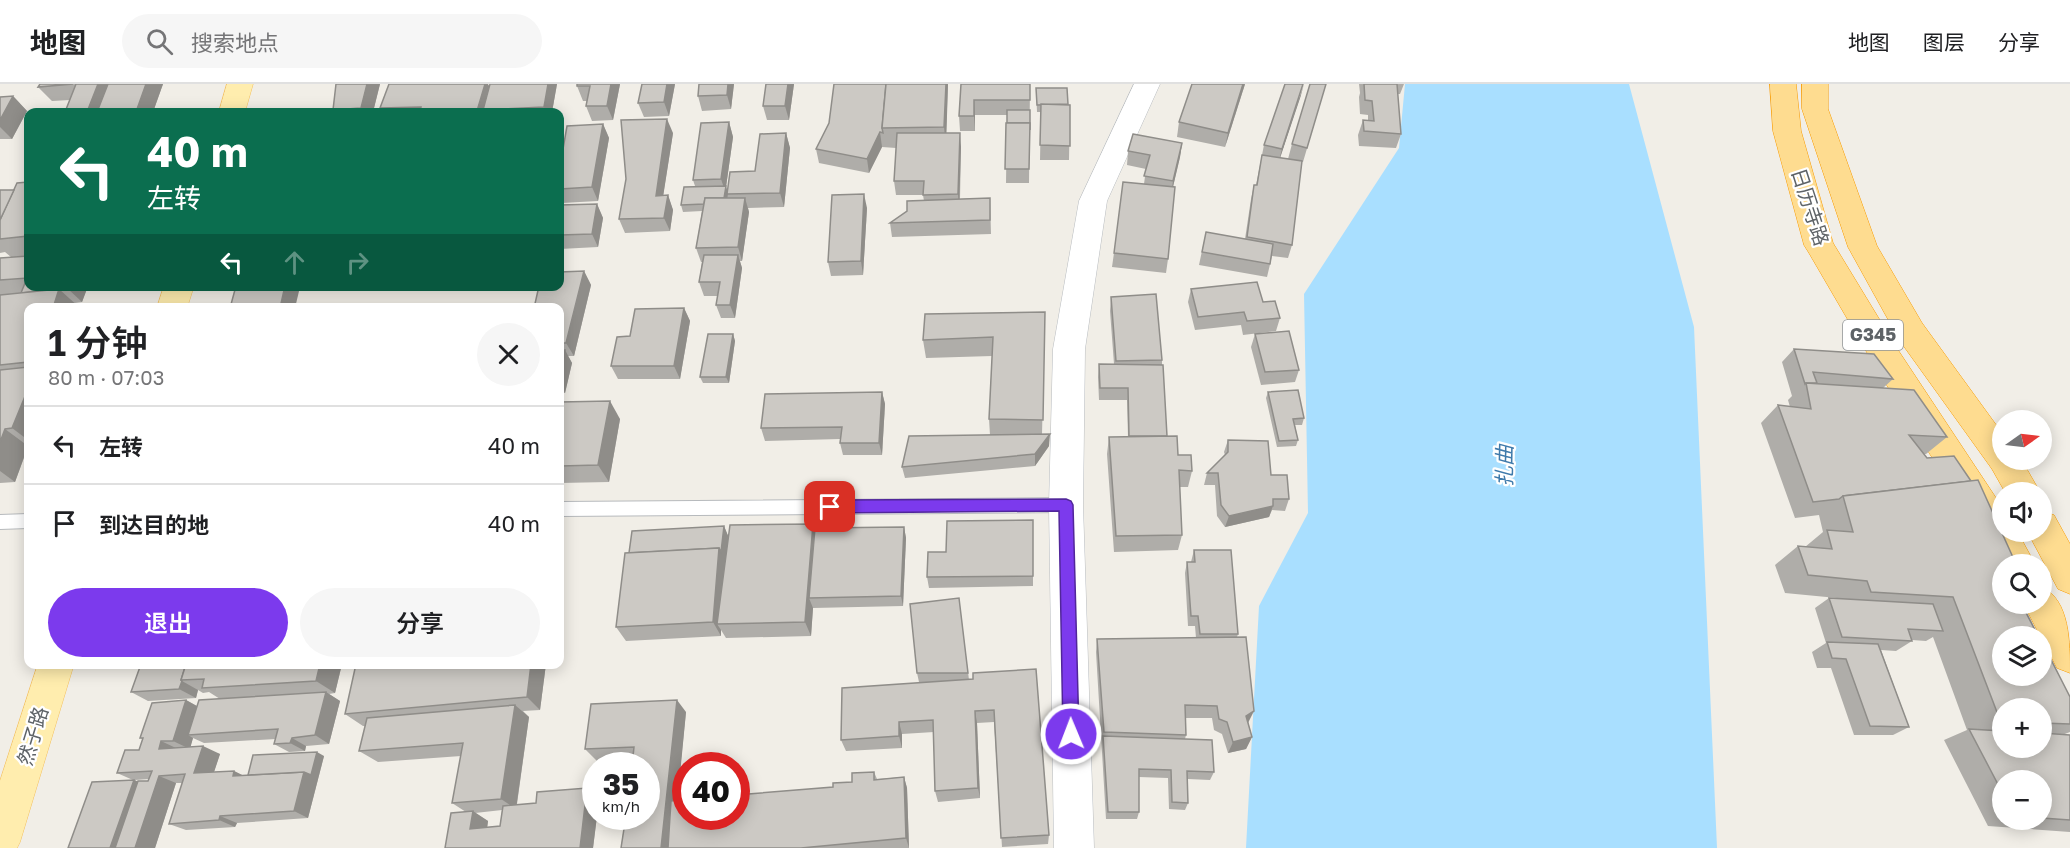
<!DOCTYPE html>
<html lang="zh">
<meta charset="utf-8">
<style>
:root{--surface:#fff;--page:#f6f6f6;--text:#202124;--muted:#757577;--line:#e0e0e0;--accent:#7c3aed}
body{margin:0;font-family:"Golos Text","Noto Sans SC",sans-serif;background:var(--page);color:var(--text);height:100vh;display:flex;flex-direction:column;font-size:22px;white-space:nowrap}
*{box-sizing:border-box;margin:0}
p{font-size:20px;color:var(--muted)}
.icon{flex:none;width:33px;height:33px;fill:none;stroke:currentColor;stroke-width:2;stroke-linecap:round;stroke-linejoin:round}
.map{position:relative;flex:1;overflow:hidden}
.side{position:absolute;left:24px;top:219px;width:540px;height:366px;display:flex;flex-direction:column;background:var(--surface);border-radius:12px;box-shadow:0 3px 15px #0003}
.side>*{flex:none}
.guide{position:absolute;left:24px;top:24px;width:540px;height:183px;border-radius:12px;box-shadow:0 3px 15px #0003;background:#0b6e4f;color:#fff;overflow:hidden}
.needle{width:39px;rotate:76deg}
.fabs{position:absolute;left:1992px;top:326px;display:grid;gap:12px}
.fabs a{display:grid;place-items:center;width:60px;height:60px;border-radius:50%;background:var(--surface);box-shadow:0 3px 15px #0003;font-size:30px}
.speed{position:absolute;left:582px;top:668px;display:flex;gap:12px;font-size:30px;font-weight:700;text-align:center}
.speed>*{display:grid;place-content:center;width:78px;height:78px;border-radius:50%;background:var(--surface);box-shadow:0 3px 15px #0003;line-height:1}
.speed small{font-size:15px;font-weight:400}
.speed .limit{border:9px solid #d22;background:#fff;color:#111}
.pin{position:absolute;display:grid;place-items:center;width:51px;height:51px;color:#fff;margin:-26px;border-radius:12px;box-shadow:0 3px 9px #0006}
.me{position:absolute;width:66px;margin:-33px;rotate:359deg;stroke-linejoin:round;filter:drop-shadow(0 0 4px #0008)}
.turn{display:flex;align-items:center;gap:21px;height:126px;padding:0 24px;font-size:27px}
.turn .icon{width:78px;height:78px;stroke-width:2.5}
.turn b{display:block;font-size:42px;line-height:51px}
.lanes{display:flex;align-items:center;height:57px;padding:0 24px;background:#0003;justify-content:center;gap:30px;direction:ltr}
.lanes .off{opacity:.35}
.round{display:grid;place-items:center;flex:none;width:63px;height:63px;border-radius:32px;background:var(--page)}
.head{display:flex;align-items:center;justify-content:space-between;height:102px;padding:0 24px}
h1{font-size:36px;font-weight:600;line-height:45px}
.primary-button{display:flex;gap:12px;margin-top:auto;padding:12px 24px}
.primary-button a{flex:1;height:69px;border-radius:36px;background:var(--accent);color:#fff;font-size:24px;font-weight:600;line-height:69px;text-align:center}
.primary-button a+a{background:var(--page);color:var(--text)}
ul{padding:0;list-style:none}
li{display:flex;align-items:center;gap:18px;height:78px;padding:0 24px;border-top:2px solid var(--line)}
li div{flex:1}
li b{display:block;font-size:22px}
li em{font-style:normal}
header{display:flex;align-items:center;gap:36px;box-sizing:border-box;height:84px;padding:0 30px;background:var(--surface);border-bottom:2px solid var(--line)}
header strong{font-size:28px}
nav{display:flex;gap:33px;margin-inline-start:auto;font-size:21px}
.search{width:420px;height:54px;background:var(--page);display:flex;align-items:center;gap:15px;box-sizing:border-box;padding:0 21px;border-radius:33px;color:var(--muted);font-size:22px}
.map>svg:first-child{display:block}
</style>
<header>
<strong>地图</strong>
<div class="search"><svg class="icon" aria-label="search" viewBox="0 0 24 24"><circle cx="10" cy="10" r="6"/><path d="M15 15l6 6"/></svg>搜索地点</div>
<nav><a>地图</a><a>图层</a><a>分享</a></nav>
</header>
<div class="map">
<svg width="2070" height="764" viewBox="0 0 2070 764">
<rect width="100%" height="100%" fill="#f1eee7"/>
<path fill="#a9dfff" d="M1405,0H1629L1694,243L1717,764H1246L1259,522L1308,429L1304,210L1399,64Z"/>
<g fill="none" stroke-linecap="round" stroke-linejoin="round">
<g stroke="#b7babd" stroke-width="2">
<g id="lane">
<path d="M1066,414L1072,416L1074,421L1072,426L1066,428L560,432V418Z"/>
<path d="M28,430V444L0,445V431Z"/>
</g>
</g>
<g stroke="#b8bcc0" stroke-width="1">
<path id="secondary" d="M1134,0H1160L1107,117L1085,265L1083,421L1094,764H1054L1049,421L1053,265L1079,117Z"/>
</g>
<g stroke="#f4c05d" stroke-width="1">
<g id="primary">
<path d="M227,0H253L245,28H219Z"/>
<path d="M164,202H194L187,224H157Z"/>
<path d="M38,580H74L20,758L17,764H0V697Z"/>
</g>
</g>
<g stroke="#f89b00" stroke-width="1">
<g id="highway">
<path d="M1770,0H1796L1801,47L1833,159L1898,266L2002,423V447H2017L2035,480H2002V485L1876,284L1809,169L1804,161L1773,47Z"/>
<path d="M1802,0H1828V25L1877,162L1922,239L2002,349V375H2021L2040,408H2005L1992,385L1900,257L1848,163L1802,25Z"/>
<path d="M2042,427L2054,431L2070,460V510L2058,505L2027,447H2042Z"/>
<path d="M2042,503C2070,516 2070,559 2070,589L2057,584L2023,519H2042Z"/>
</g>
</g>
<use href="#lane" fill="#fff" fill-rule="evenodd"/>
<use href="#secondary" fill="#fff" fill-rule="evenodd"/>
<use href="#primary" fill="#ffedae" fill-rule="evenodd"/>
<use href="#highway" fill="#fedc90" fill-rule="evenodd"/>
</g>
<g fill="#afada9" fill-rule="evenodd">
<path d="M40,0H163L153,28H65L70,16L52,17L38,3Z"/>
<path d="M336,0H380L373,28H334L333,26Z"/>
<path d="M490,0H557L552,28H383L380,24L489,2Z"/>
<path d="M577,0H620L613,36L592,37L586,22L587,17H583L577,2Z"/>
<path d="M675,0L669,32L644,33L638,19Z"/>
<path d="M734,0L731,25L702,27L698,12Z"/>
<path d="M766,0H794L789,36H767L763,22Z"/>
<path d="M948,0L946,49L961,63L960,115L990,114L991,150L892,153L890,139L924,117L923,111H896L894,97L896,64L882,63L869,89L819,79L816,65Z"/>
<path d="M961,0H1030L1029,99H1006L1007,31H975V47H960L959,32Z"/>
<path d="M1245,0L1225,63L1177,53L1179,38Z"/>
<path d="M1326,0L1303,78H1302L1292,161L1288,174L1272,172L1267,193L1199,181L1206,148L1245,155L1251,115L1254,101H1256L1264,61L1301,11L1280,74L1288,75L1292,60Z"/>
<path d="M1359,0H1404L1400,10H1397L1401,50L1396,64L1359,62L1358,51L1363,36L1368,37V31L1360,30L1359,13L1360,9Z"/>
<path d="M1036,4L1068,21H1070L1069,76H1040L1041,28H1037Z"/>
<path d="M13,12L27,27L12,55H0V13Z"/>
<path d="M729,38L733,53L726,103L728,108L755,87L786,49L790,64L784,123L748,124L749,128L742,177H740L742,184L735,234H721L716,221L718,212H704L699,198L702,178H701L696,164L702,127L683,128L681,121L695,102L693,96Z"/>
<path d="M603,40L609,54L598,117L562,119L560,114V82Z"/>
<path d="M673,49L663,112L668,111L673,126L670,147L625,149L619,135Z"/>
<path d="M1182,59L1180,73L1173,103L1168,175L1166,189L1112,183L1114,169L1144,100L1146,85L1127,81L1128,67Z"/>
<path d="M28,98V202H88L82,218L75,219L80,224H28V363L15,398L0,399V174L11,173L5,168L0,169V106H14Z"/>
<path d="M597,120L603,134L598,163L560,165V121Z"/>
<path d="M867,124L863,191L831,192L828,178Z"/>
<path d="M584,187L591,201L574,272H568L572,279L565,309H560V224Z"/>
<path d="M1191,205L1263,218L1280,234L1276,247L1243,251L1241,241L1195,246L1188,218Z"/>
<path d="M1111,213L1162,276V281L1167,352L1178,371L1192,387L1188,403H1179L1182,451L1178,466L1114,468L1107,370L1109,353H1128L1127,316H1099L1098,293L1099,280H1114L1110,227Z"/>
<path d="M684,224L690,237L680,295H618L611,282L630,252Z"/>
<path d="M1045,228L1042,350L1049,362L1035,382L905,394L902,383L990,351L989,335L992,272L926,274L923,256Z"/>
<path d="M733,250L735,257L729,299H703L700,293Z"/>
<path d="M1255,250L1299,286L1295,298L1261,301L1251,263Z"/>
<path d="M1794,265L1893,295L1883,304L1947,353L1926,370H1924L2002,519H2031L2024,523L2070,613V648L2062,651H2070V748L1988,742L1944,656L1967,646L1933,553L1926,557L1912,556V557L1896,567L1881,566L1909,643L1893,651H1854L1831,584H1817L1812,568L1826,559L1815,524L1829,514H1837L1785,509L1775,481L1798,462L1805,463L1823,448L1819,431L1795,434L1761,339L1778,321L1790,323L1788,316L1792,312L1782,278ZM2002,624H2042V663H2002ZM2002,696H2042V735H2002Z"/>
<path d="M882,308L885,320L882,371H843L840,359V355L765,357L761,344Z"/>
<path d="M1268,308L1304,334L1302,341H1295L1298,356L1296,362L1277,363L1266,314Z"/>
<path d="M560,318L620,335L609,398L560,399Z"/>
<path d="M1228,356L1271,391L1289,415L1285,427L1272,426L1269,433L1225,443L1217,432L1215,401H1204L1207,389L1225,371L1224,368Z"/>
<path d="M1033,436V502L929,504L927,493Z"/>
<path d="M813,440L815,444L904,443L906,454L903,522L813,524L811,552L726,554L721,546V552L626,557L616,543L629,469L724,442L728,452Z"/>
<path d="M1194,466L1238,550L1237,553L1248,638L1252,653L1246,665L1228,669L1222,650L1214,646L1212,634H1186V651L1185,655L1214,688L1210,696L1188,695V719L1185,726L1169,725L1168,694L1139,693V728L1137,735H1106L1096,568L1097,555L1196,554L1195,542H1188L1185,489L1187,478H1191Z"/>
<path d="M959,514L969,596L1036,585L1049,751L1048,760L1002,763L994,638L977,639L980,714L938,718L935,707L934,648L902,650V664L846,667L841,656L939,598H919L917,589Z"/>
<path d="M141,580H342L335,609L329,610L340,617L329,660L306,662L305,667L289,668L274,660L276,655L204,659L193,654L190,663L220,670L214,688L234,687L242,691H248L324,672L308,734L237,739L235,743L186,746L169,740L182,699H176L155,764H68L133,696L117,689L139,666L143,655L140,654L186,616L197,622L220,615L209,608L203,609L198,606L196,614L148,617L131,608ZM149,695L148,697L138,698L135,696Z"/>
<path d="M546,580L540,626L523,627L529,633L517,720L597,732L593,764H445L466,728L452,719L461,672L378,678L359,667L365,642H363L345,630ZM502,726L500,742L487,743L488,737L475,729Z"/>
<path d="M686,628L677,716L833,703L852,698L874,688L877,695L904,693L907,704L909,764H621L633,675L597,677L585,665Z"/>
</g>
<g fill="#8f8d89">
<path d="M98,0H117L106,28H87Z"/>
<path d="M146,0H163L153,28H136Z"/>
<path d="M367,0H380L373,28H364L361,24Z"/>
<path d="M485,0H488L494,11L483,26L485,28H478L477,27Z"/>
<path d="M548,0H557L552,28H546L544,23Z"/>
<path d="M611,0H620L613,36L607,22Z"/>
<path d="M667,0H675L669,32L664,18Z"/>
<path d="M728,0H734L731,25L727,11Z"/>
<path d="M788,0H794L789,36L785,22Z"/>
<path d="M946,0H948L946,63L944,43Z"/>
<path d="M1243,0H1245L1225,63L1228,49Z"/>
<path d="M1304,0L1301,11L1278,80L1282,65Z"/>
<path d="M13,12L27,27L12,55L0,43V36Z"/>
<path d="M974,16L975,31V47L974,32Z"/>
<path d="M667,35L673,49L661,126L656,112Z"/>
<path d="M729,38L733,53L726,103L728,109L726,127L723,119L725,107L721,95Z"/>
<path d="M603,40L609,54L598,117L592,103Z"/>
<path d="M880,48L882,63L869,89L867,75Z"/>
<path d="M786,49L790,64L784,123L780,109Z"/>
<path d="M960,49L961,63L959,125L958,110Z"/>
<path d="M1182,59L1180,73L1171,111L1173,97Z"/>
<path d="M864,110L867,124L863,191L861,177Z"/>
<path d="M668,111L673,126L670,147L664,134Z"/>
<path d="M745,114L749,128L742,177L738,163Z"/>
<path d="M597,120L603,134L598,163L592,150Z"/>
<path d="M738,171L742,184L735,234L730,221Z"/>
<path d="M584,187L591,201L574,272L566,259Z"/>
<path d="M68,202H88L82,218L67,204Z"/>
<path d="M285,202L300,203L295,224H280Z"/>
<path d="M59,205L80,224H53Z"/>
<path d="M684,224L690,237L680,295L674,282Z"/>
<path d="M733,250L735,257L729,299L726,293Z"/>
<path d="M565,266L572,279L565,309L560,301V287Z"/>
<path d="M28,305V356L12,344Z"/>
<path d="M882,308L885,320L882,371L879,359Z"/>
<path d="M610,317L620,335L609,398L598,381Z"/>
<path d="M5,345L28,362L15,398L0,387V358Z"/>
<path d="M1050,350L1049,362L1035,382V370Z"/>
<path d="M1273,422L1269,433L1225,443L1229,432Z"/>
<path d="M813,440L819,455L809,514L813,524L811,552L805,538Z"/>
<path d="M724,442L729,454L717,540L721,546V552L713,538L719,464Z"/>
<path d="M904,443L906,454L903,522L901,512Z"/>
<path d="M560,455L561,458L560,474Z"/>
<path d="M320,580H342L335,609L316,597Z"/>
<path d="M531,580H546L540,626L527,613Z"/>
<path d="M182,597L198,606L196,614L179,605Z"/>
<path d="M326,608L340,617L329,660L315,651Z"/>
<path d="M186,616L202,625L188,651L193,654L190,665L173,657Z"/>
<path d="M677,616L686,628L673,764H661Z"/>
<path d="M515,621L529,633L516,725L501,715Z"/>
<path d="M975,627L977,639L980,714L978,704Z"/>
<path d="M1254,627L1248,639L1246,632Z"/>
<path d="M899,638L902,650V664L899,652Z"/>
<path d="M1252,653L1246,665L1228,669L1233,658Z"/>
<path d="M292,654L306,662L305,667L290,659Z"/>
<path d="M161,657L178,665H159Z"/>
<path d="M203,662L220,670L211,697L194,689Z"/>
<path d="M317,668L324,672L308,734L294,727L304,688Z"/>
<path d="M234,687L250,695L233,692Z"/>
<path d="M159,692L176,699L155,764H135Z"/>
<path d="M904,693L907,704L909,764L906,754Z"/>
<path d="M134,696L151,703L131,764H110Z"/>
<path d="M587,704L596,711V732H597L593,764H580Z"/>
<path d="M473,727L488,737L486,754L470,745Z"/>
<path d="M220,732L237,739L235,743L219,736Z"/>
</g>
<g fill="#ccc9c4" stroke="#8f8d89" stroke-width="1.5">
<path d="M40,0H73L38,3Z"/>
<path d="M76,0H98L87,28H65Z"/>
<path d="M108,0H146L136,28H97Z"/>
<path d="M336,0H367L361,24L333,26Z"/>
<path d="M389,0H485L477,27L420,28L421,23L380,24Z"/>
<path d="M490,0H548L544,23L483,26Z"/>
<path d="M577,0H611L607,22H586L590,2H577Z"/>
<path d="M642,0H667L664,18L638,19Z"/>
<path d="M699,0H728L727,11L698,12Z"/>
<path d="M766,0H788L785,22H763Z"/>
<path d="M834,0H886L882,44L883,49L880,48L867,75L816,65L829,39Z"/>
<path d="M886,0H946L944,43L882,44Z"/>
<path d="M961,0H1030V16H974V32H959Z"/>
<path d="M1192,0H1243L1228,49L1179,38Z"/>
<path d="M1285,0H1303L1282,65L1264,61Z"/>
<path d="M1310,0H1326L1307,64L1292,60Z"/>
<path d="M1364,0H1397L1401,50L1364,47L1363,36L1374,37L1372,17L1365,16Z"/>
<path d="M1036,4H1067L1068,20L1037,21Z"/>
<path d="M13,12L0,36V13Z"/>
<path d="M1041,20L1070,21V62L1040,61Z"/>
<path d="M1007,26H1030V46V39H1007Z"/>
<path d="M667,35L656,112L668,111L664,134L619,135L626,95L621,36Z"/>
<path d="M729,38L721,95L693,96L701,39Z"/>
<path d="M1006,39H1030L1029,85H1005Z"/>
<path d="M603,40L592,103L560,105V82L567,42Z"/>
<path d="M786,49L780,109L727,110L730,88L755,87L760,50Z"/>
<path d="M897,49H960L958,110L923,111L924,97H894Z"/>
<path d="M1133,50L1182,59L1173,97L1144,92L1150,71L1128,67Z"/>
<path d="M1262,71L1302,77L1292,161L1247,153L1254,101H1257Z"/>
<path d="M28,98V152L0,155V136L17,99Z"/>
<path d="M1123,98L1175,103L1168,175L1114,169Z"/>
<path d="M726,102L724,114H705L704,120L681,121L684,103Z"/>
<path d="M0,106H14L0,136Z"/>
<path d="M864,110L861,177L828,178L832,111Z"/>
<path d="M705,114H745L738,163L696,164Z"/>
<path d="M990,114V136L890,139L907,127V117Z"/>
<path d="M597,120L592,150L560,151V121Z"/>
<path d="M1206,148L1273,160L1270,180L1202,168Z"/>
<path d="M704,171H738L730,221H716L720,198H699Z"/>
<path d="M28,172V202H68L67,204L21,209L27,194L0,196V174Z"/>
<path d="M584,187L566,259H560V224H534L539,202H560V188Z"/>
<path d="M1257,198L1263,218L1275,217L1280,234L1247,237L1244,228L1198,233L1191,205Z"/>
<path d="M236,202H285L280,224H230Z"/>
<path d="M59,205L53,224H28V278L0,281V211Z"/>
<path d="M1156,210L1162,276L1116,277L1111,213Z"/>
<path d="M684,224L674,282H611L617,253L630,252L635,225Z"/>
<path d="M1045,228L1043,336L989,335L993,253L923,256L925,230Z"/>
<path d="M1289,247L1299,286L1265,288L1255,250Z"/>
<path d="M708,250H733L726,293H700Z"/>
<path d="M1794,265L1874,270L1893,295L1813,288L1817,299H1806L1805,300Z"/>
<path d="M560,266H565L560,287Z"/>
<path d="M1099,280L1163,281L1167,352H1129L1128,304H1100Z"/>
<path d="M28,283V305L12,344L5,345L0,358V286Z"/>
<path d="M1806,299L1914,306L1947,353L1909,351L1927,374L1954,372L1971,397L1843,412L1839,415L1813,418L1778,321L1811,325Z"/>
<path d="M1298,306L1304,334L1293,335L1298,356L1279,357L1268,308Z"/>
<path d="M882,308L879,359H840L842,343L761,344L765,310Z"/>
<path d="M610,317L598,381L560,382V318Z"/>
<path d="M1050,350L1035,370L902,383L909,352Z"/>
<path d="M1177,352L1178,371H1191L1192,387L1179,386L1182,451L1116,452L1109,353Z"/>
<path d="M1228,356L1268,357L1271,391H1287L1289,415H1273V422L1229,432L1221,421L1218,389H1207L1228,368Z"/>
<path d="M1978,396L2016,480H2002V519H2021L2038,552H2002V591H2042V558L2070,613V640L2042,639V624H2002V636H2000L1953,513L1871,508L1867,497L1808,491L1798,462L1832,465L1827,446L1853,448L1843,412Z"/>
<path d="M1033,436V492L927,493L928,468H946L947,437Z"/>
<path d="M813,440L805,538L717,540L730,441Z"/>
<path d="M724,442L721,468L719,464L629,469L632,447Z"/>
<path d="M904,443L901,512L809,514L815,444Z"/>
<path d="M719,464L713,538L616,543L625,469Z"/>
<path d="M1194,466H1231L1238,550H1200L1198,532H1191L1187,478H1195Z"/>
<path d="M959,514L968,589H917L910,520Z"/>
<path d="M1829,514L1933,520L1943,547L1908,545L1912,557L1842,553Z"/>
<path d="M1246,553L1254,627L1246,632L1252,653L1233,658L1227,638L1219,635L1217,622L1185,621L1186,651L1104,648L1097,555Z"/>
<path d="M1827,558L1878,560L1909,643L1870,642L1846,575L1832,574Z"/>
<path d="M141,580H186L181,596L182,597L179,605L131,608Z"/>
<path d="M186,580H320L316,597L202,604L204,595L181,596Z"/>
<path d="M356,580H531L527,613L345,630Z"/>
<path d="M1036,585L1049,751L1001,754L994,626L975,627L978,704L935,707L933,636L899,638V652L841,656L842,604L973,595V589Z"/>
<path d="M326,608L315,651L292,654L290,659L274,660L278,645L188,651L199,616Z"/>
<path d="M186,616L173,657H161L159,665L203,662L194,689L234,687L233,692L304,688L294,727L220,732L219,736L169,740L185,690L159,692L135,764H115L138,697H148L152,687L117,689L125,666H139L143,654H140L152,619Z"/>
<path d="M677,616L661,764H621L626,732H646V681H632L634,663L585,665L591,620Z"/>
<path d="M515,621L501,715L452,719L463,659L359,667L367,634Z"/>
<path d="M1969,645L2002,647V663H2042V649L2070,651V736L2042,734V696H2002V708Z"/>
<path d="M1103,652L1212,656L1214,688L1187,687L1188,719L1172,718L1171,686L1139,685V728H1108Z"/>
<path d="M317,668L311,691L304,688L248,691L253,671Z"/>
<path d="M874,688V696L904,693L906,754L801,764H668L671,717L686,715V732H736V711L833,703V699L852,698V689Z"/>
<path d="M134,696L110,764H68L92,698Z"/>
<path d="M587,704L580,764H445L451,729L473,727L470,745L500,742L503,722L536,719L537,708Z"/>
</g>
<path fill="#7c3aed" stroke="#51269a" stroke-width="1.5" d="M1066,415L1071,417L1073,421L1079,650L1076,655L1071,657L1066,655L1063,650L1059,427L830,429L825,427L823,423L825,418L830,416Z"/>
<g text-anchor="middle" stroke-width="4.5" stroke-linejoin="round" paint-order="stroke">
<rect fill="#fff" stroke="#8e9295" stroke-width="1.5" x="1843" y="236" width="60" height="30" rx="4.5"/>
<g font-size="18" font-weight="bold" fill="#5e6367">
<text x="1873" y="257">G345</text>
</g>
<g font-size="20" fill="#5e6367" stroke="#fff">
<text transform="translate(1810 123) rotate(72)" y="7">日历寺路</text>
<text transform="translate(33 652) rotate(-73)" y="7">然子路</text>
</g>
<g font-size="21" font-style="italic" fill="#3f7aab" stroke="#fff">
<text transform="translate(1505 382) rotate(-89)" y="7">扎曲</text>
</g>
</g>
</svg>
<div class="fabs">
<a><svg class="needle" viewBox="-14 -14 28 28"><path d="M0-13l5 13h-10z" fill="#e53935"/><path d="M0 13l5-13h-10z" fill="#757577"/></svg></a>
<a><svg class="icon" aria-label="sound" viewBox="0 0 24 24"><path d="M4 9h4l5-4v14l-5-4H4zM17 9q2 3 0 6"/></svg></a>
<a><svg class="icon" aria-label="search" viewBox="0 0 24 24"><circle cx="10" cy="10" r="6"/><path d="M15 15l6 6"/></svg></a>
<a><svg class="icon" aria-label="layers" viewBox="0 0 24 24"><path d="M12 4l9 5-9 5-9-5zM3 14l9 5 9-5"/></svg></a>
<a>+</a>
<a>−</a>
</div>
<div class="speed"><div>35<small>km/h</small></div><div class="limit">40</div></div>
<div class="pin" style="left:830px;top:423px;background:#d93025"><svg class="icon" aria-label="arrive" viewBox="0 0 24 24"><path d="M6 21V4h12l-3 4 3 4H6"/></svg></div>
<svg class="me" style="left:1071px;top:650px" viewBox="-20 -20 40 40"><circle r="17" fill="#7c3aed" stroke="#fff" stroke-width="3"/><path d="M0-11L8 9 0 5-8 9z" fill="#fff"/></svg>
<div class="guide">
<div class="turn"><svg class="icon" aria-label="left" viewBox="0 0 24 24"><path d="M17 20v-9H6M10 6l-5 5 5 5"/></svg><div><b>40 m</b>左转</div></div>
<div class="lanes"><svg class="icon" aria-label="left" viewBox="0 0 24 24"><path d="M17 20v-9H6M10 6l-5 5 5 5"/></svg><svg class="icon off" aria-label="ahead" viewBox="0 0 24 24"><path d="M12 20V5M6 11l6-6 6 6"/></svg><svg class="icon off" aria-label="right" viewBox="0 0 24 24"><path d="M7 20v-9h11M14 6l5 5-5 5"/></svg></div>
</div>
<section class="side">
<div class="head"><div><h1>1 分钟</h1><p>80 m · 07:03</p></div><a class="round"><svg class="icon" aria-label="close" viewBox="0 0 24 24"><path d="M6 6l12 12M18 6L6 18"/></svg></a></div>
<ul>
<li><svg class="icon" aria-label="left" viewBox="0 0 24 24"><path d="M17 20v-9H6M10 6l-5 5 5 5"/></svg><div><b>左转</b></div><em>40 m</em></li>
<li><svg class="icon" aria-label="arrive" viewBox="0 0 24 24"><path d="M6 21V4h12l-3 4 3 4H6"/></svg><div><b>到达目的地</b></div><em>40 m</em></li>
</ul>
<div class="primary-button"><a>退出</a><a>分享</a></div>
</section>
</div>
